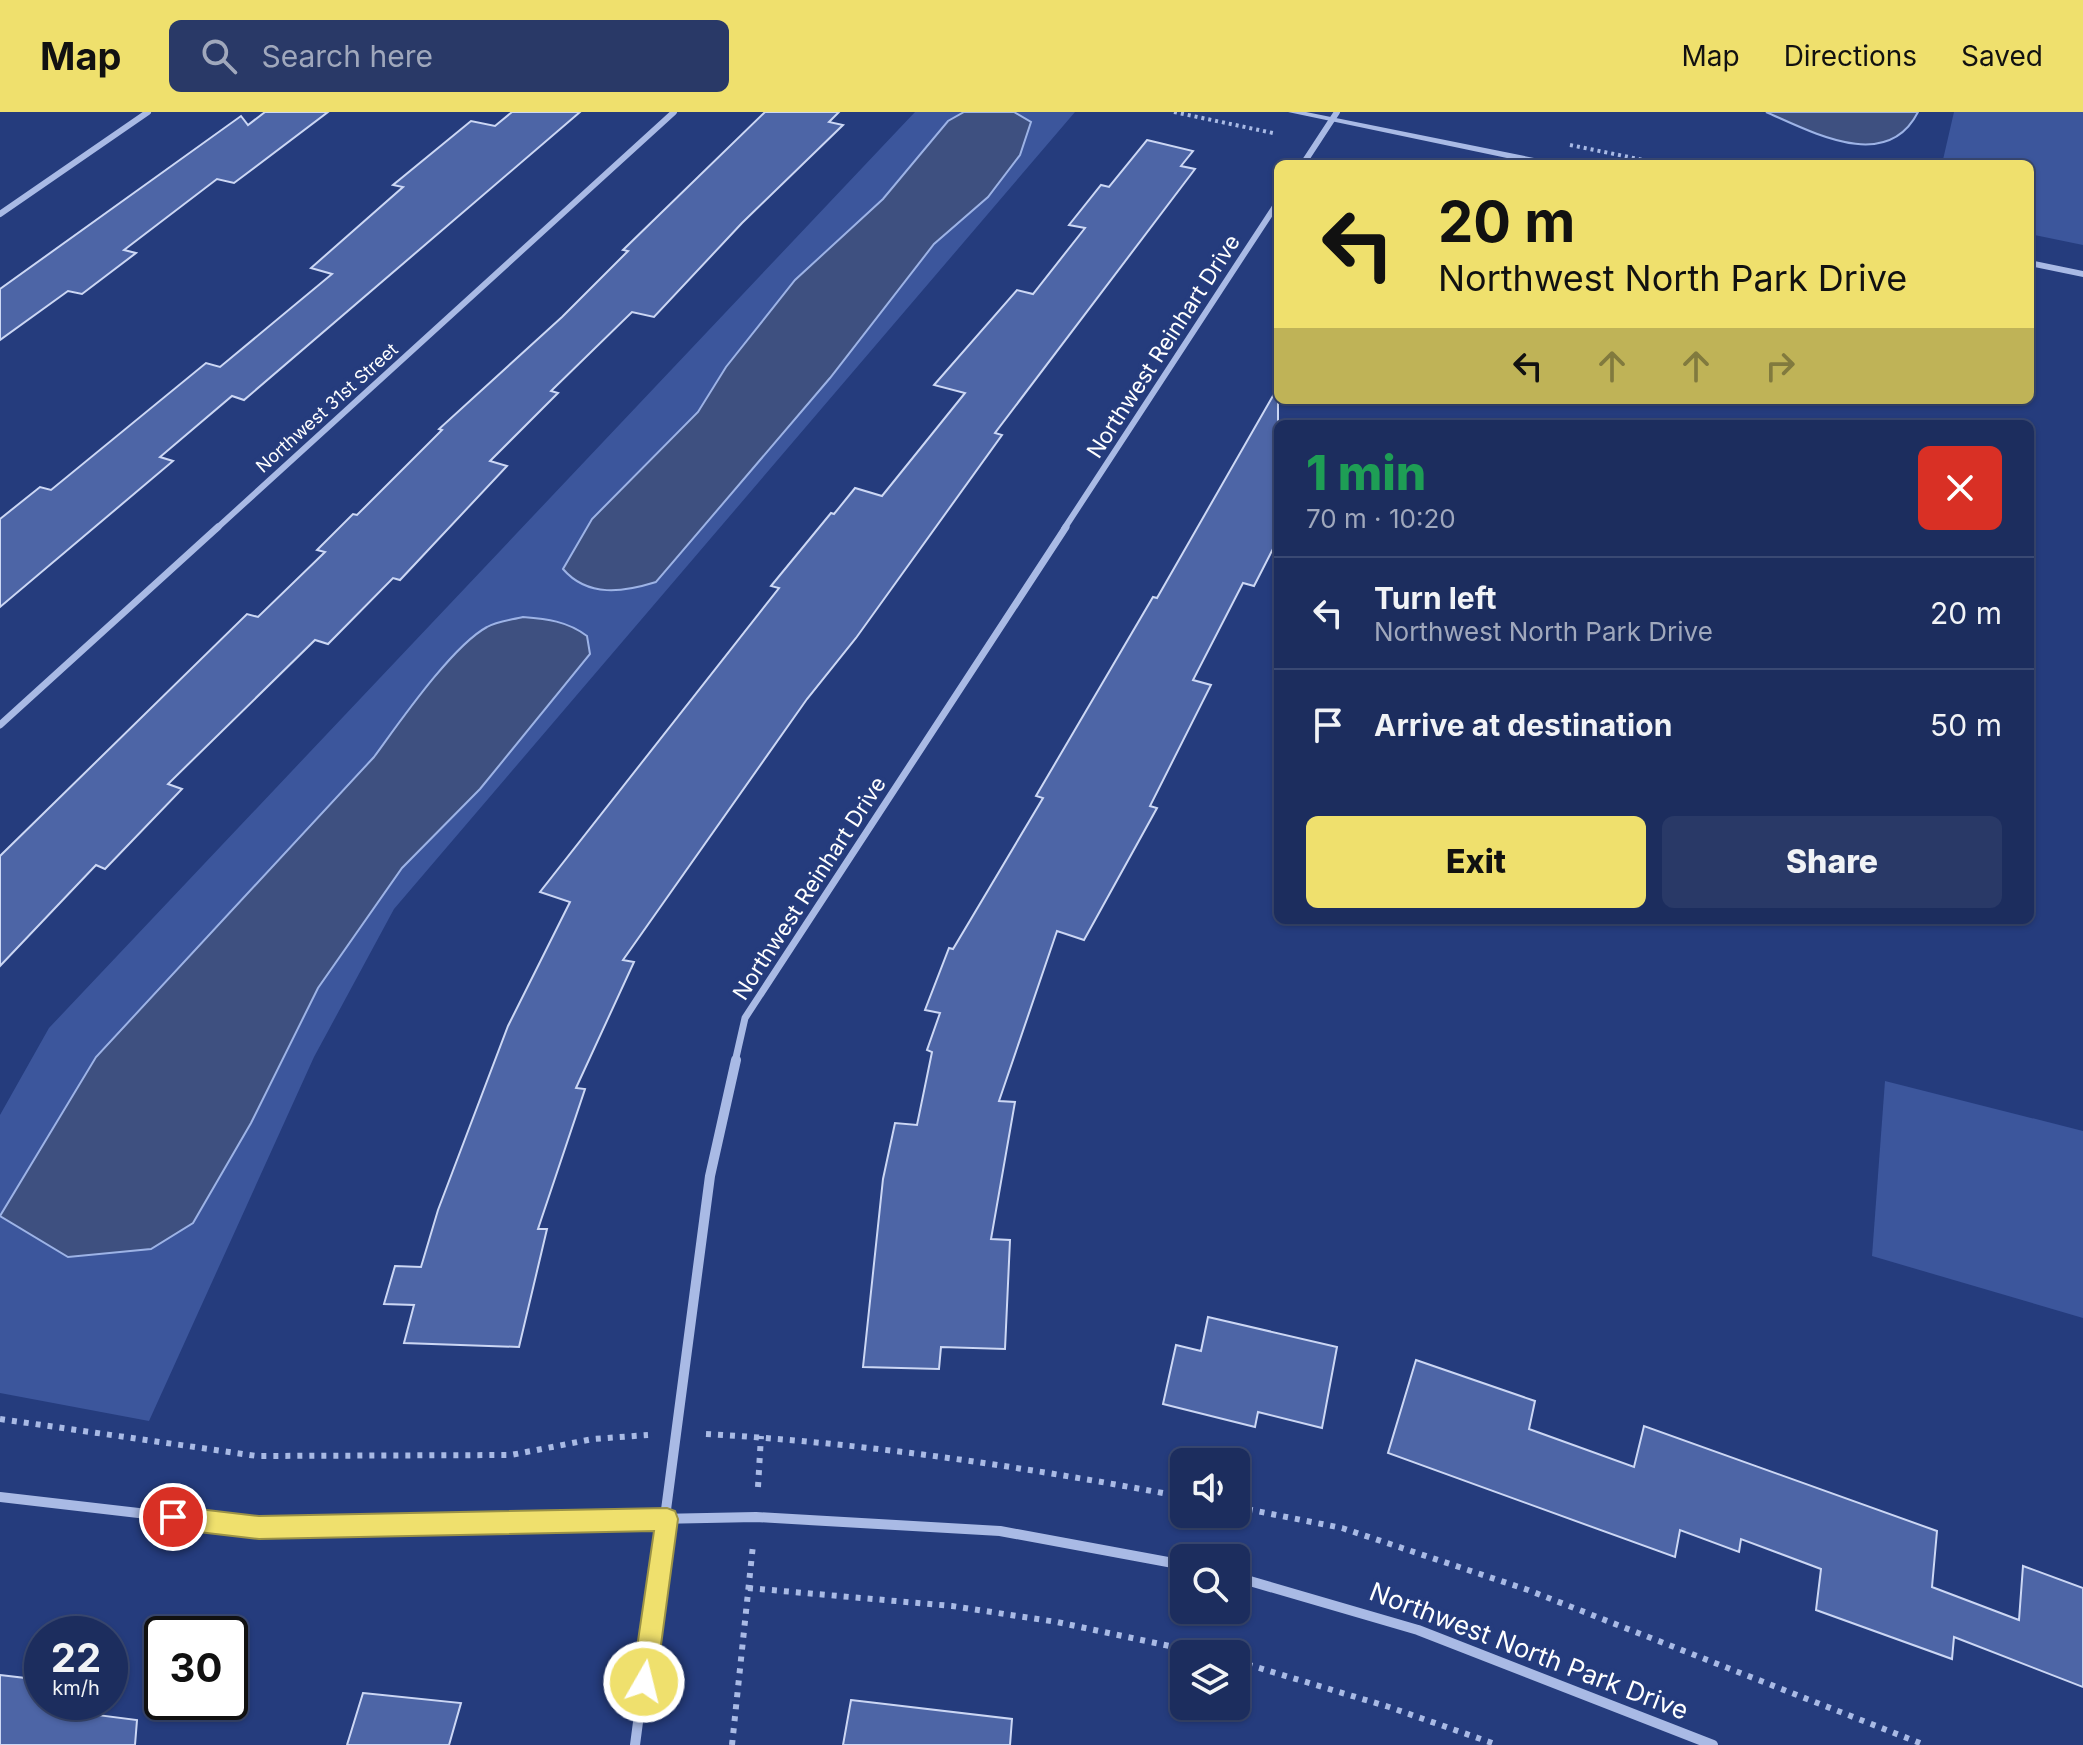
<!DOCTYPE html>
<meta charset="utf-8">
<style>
:root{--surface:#1c2d5e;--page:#293967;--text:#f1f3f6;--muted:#a0a8bc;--line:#3a4973;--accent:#efe06d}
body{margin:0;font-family:Inter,sans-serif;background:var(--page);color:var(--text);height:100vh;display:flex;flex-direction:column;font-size:30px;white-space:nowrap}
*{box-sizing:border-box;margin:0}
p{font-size:26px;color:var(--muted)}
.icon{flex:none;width:44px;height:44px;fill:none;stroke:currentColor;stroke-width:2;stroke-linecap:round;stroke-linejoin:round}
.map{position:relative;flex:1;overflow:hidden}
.side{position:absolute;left:1274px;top:308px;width:760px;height:504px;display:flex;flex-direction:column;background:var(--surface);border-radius:12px;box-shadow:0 2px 6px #0004,0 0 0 2px var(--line)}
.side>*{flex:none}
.top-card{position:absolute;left:1274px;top:48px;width:760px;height:244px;border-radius:12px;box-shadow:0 2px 6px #0004,0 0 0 2px var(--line);background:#efe06d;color:#111;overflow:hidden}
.fabs{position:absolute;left:1170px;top:1336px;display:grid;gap:16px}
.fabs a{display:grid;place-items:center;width:80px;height:80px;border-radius:12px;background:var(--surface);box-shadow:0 2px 6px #0004,0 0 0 2px var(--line);font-size:40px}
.speed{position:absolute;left:24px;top:1504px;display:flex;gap:16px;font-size:40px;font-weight:700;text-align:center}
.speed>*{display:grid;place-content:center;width:104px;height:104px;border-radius:50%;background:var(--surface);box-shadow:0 2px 6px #0004,0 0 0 2px var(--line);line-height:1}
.speed small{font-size:20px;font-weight:400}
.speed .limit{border:4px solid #111;border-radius:12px;background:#fff;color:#111}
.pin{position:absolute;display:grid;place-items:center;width:68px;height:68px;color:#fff;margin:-34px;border:4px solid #fff;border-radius:50%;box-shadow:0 2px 8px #0007}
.me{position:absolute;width:88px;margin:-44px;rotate:8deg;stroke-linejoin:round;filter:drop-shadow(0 0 6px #0008)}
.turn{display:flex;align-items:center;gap:28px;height:168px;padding:0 32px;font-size:36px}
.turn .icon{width:104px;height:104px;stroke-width:2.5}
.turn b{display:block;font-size:56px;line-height:68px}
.lanes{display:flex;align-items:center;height:76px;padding:0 32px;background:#0003;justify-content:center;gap:40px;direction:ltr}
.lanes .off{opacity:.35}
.round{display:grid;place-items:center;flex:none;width:84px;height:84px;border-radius:12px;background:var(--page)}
.headline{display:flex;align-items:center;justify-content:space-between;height:136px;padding:0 32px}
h1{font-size:48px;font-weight:800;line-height:60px;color:#1e9e55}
.primary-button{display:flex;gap:16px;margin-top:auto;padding:16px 32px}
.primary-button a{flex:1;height:92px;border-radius:12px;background:var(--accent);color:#111;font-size:32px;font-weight:800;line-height:92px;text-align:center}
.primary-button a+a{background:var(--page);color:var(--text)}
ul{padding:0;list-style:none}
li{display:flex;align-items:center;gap:24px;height:112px;padding:0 32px;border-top:2px solid var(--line)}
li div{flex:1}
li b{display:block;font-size:30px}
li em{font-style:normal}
header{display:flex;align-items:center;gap:48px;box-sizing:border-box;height:112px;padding:0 40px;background:var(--accent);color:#111}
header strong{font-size:38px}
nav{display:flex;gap:44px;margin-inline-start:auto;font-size:28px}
.search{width:560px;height:72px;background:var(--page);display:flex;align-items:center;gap:20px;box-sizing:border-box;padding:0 28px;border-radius:12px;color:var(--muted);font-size:30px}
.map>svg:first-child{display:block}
</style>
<header>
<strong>Map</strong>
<div class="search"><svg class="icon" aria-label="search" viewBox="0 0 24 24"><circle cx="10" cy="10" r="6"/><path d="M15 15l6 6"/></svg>Search here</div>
<nav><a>Map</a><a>Directions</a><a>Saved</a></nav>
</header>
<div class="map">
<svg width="2083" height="1633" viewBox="0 0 2083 1633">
<rect width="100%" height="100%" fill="#253c7d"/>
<g fill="#3c569c">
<path d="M915,0H1075L394,797L314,945L149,1309L0,1281V1003L49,916Z"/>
<path d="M1954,0H2083V133L2030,122V52H1942Z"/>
<path d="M1885,969L2083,1019V1206L1872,1144Z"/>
</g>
<g fill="#3e5080" stroke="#9db3e6" stroke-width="2">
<path d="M964,0H1014L1031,10L1020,43L988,85L934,132L830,266L656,470C624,480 588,486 563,457L592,407L698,300L726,255L795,168L883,87L948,9Z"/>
<path d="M1766,0H1918C1887,61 1814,21 1766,0Z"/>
<path d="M523,505C547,507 567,509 587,524L590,542L480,677L402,756L318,876L251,1011L193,1111L151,1137L68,1145L0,1104L96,945L374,645C399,611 452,534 487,515C497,509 511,508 523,505Z"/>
</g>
<g fill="#4d65a6" stroke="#ccd7f4" stroke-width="2">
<path d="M265,0H328L234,71L217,67L124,138L136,141L82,182L68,179L0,228V177L241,4L248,13Z"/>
<path d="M512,0H580L244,288L232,284L160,345L173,349L0,495V407L40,375L51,378L206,251L220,255L332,162L311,156L403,75L393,73L471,9L495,14Z"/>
<path d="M765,0H839L829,10L843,13L742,111L654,205L632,200L551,279L558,281L490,349L507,354L400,468L393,466L328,532L315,528L168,672L182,677L105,757L96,753L0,854V744L247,502L258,505L325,440L317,438L353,402L357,403L442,318L439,317L562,205L628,139L623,138Z"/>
<path d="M1147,28L1193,39L1181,54L1195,57L995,321L1002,323L856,526L807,587L623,848L634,850L576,976L585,977L538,1117H547L519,1235L404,1231L414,1193L384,1192L395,1154L421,1155L438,1098L508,914L570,790L540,780L779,476L771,474L831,401L834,402L855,376L882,384L965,281L934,273L1017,178L1033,182L1085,116L1069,113L1101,73L1109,75Z"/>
<path d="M1278,275V427L1254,474L1243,471L1193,568L1211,573L1150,694L1157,696L1084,828L1057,819L999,989L1015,990L991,1127L1010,1128L1005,1237L941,1235L939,1257L863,1255L883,1067L895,1011L917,1013L932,940L927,938L940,901L925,898L949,836L953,837L1043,686L1036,684L1153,485L1157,486Z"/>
<path d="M1208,1205L1337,1235L1322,1316L1258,1300L1255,1315L1163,1292L1176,1233L1201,1239Z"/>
<path d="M1416,1248L1535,1289L1529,1317L1634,1355L1644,1314L1937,1419L1932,1475L2019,1508L2023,1454L2083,1476V1575L1954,1525L1952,1547L1816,1498L1821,1457L1741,1427L1739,1440L1680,1418L1675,1445L1388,1341Z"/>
<path d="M0,1563L42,1568V1590H69L66,1599L137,1608L135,1633H0Z"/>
<path d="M363,1581L461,1591L449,1633H347Z"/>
<path d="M851,1588L1012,1607L1010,1633H843Z"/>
</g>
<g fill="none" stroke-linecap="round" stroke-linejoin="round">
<g stroke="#a9bae5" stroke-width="4" stroke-dasharray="3 4" stroke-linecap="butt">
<path d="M1174,0L1273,21"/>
<path d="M1570,33L1663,52"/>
</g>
<g stroke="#a9bae5" stroke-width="6" stroke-dasharray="5 7" stroke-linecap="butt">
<path d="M0,1307L257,1344L511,1343L593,1327L648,1323"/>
<path d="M706,1322C867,1331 1025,1355 1184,1385"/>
<path d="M758,1375L761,1324"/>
<path d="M1236,1395L1342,1416L1528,1478L1925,1633"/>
<path d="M748,1476L952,1494L1057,1510L1207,1542"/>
<path d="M1236,1549L1389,1595L1498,1633"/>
<path d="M732,1633L753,1433"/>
</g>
<g stroke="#a9bae5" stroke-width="6">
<path d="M1303,52L1337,0"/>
<path d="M0,102L148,0"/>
<path d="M216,417L674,0"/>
<path d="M1064,417L1278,90"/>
</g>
<g stroke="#a9bae5" stroke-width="7">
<path d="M0,613L218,415"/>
<path d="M735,950L745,906L1066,415"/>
</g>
<g stroke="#a9bae5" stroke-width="10">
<path d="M0,1385L259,1415L756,1405L1000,1419L1184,1453"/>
<path d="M1236,1465L1418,1518L1713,1633"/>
<path d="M635,1633L710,1064L736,948"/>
</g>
<g fill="#a9bae5" fill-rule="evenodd">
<path d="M1288,0H1306L1549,49L1554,52H1535Z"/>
<path d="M2030,148L2083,159V165L2030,154Z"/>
</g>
</g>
<path fill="#efe06d" stroke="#9b9247" stroke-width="2" d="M173,1394L259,1404L667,1396L675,1399L678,1407L656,1570L653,1578L644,1582L636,1578L632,1570L654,1419L259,1427L173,1417L165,1413L161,1405L165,1397Z"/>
<g text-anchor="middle" stroke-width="8" stroke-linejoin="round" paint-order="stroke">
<g font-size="18" fill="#fff" stroke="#253c7d">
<text transform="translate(327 296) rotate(-42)" y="6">Northwest 31st Street</text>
</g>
<g font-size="22" fill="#fff" stroke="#253c7d">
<text transform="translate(1163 234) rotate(-57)" y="8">Northwest Reinhart Drive</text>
<text transform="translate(809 776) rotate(-57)" y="8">Northwest Reinhart Drive</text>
</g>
<g font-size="26" fill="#fff" stroke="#253c7d">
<text transform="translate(1529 1539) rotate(21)" y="9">Northwest North Park Drive</text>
</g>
</g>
</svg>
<div class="fabs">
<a><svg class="icon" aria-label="sound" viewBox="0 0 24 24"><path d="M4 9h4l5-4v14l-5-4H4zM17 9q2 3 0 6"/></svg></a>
<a><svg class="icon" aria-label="search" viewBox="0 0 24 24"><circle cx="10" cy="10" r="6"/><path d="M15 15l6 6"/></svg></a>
<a><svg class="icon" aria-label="layers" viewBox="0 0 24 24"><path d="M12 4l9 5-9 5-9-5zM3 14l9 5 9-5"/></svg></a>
</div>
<div class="speed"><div>22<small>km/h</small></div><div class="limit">30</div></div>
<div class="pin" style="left:173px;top:1405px;background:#d93025"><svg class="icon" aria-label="arrive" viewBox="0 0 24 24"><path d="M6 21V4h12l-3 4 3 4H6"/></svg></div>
<svg class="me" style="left:644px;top:1570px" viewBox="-20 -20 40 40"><circle r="17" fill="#efe06d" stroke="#fff" stroke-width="3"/><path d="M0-11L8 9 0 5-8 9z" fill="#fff"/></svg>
<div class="top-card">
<div class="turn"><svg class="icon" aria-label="left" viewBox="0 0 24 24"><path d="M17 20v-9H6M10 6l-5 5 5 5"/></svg><div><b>20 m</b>Northwest North Park Drive</div></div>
<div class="lanes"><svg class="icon" aria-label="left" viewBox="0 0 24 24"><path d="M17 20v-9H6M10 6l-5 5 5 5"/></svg><svg class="icon off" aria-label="ahead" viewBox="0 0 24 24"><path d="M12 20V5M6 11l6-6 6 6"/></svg><svg class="icon off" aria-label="ahead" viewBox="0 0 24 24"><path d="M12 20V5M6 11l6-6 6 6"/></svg><svg class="icon off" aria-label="right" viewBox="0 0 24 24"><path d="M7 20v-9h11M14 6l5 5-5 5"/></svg></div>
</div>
<section class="side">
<div class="headline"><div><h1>1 min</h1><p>70 m · 10:20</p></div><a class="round" style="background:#d93025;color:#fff"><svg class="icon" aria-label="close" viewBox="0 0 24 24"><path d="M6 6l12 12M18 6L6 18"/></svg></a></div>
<ul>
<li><svg class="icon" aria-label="left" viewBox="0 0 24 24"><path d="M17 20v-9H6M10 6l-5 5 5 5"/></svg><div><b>Turn left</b><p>Northwest North Park Drive</p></div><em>20 m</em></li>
<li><svg class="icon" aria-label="arrive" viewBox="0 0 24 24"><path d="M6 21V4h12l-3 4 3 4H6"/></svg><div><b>Arrive at destination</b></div><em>50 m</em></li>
</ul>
<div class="primary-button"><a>Exit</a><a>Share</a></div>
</section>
</div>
